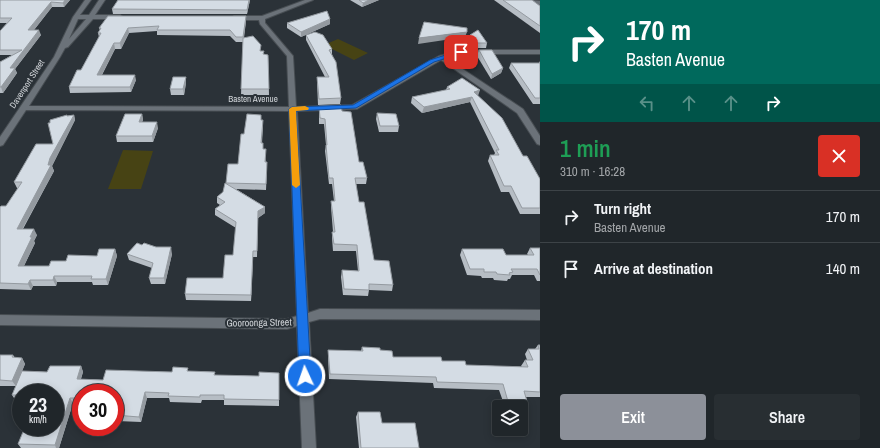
<!DOCTYPE html>
<meta charset="utf-8">
<style>
:root{--surface:#20262a;--page:#282e32;--text:#f1f3f6;--muted:#a2a5a8;--line:#3d4347;--accent:#8c9099}
body{margin:0;font-family:"Archivo Narrow",sans-serif;background:var(--page);color:var(--text);height:100vh;display:flex;flex-direction:column;font-size:15px;white-space:nowrap}
*{box-sizing:border-box;margin:0}
p{font-size:13px;color:var(--muted)}
.icon{flex:none;width:22px;height:22px;fill:none;stroke:currentColor;stroke-width:2;stroke-linecap:round;stroke-linejoin:round}
.map{position:relative;flex:1;overflow:hidden}
.side{display:flex;flex-direction:column;background:var(--surface);width:340px}
.side>*{flex:none}
.hud{background:#00695c;color:#fff;overflow:hidden}
.buttons{position:absolute;left:492px;top:400px;display:grid;gap:8px}
.buttons a{display:grid;place-items:center;width:36px;height:36px;border-radius:4px;background:var(--surface);box-shadow:0 2px 10px #0003,0 0 0 1px var(--line);font-size:20px}
.speed{position:absolute;left:12px;top:384px;display:flex;gap:8px;font-size:20px;font-weight:700;text-align:center}
.speed>*{display:grid;place-content:center;width:52px;height:52px;border-radius:50%;background:var(--surface);box-shadow:0 2px 10px #0003,0 0 0 1px var(--line);line-height:1}
.speed small{font-size:10px;font-weight:400}
.speed .limit{border:6px solid #d22;background:#fff;color:#111}
.pin{position:absolute;display:grid;place-items:center;width:34px;height:34px;color:#fff;margin:-17px;border-radius:8px;box-shadow:0 2px 6px #0006}
.me{position:absolute;width:44px;margin:-22px;rotate:357deg;stroke-linejoin:round;filter:drop-shadow(0 0 3px #0008)}
.turn{display:flex;align-items:center;gap:14px;height:84px;padding:0 20px;font-size:18px}
.turn .icon{width:52px;height:52px;stroke-width:2.5}
.turn b{display:block;font-size:28px;line-height:34px}
.lanes{display:flex;align-items:center;height:38px;padding:0 20px;background:#0003;justify-content:center;gap:20px;direction:ltr}
.lanes .off{opacity:.35}
.round{display:grid;place-items:center;flex:none;width:42px;height:42px;border-radius:4px;background:var(--page)}
.head{display:flex;align-items:center;justify-content:space-between;height:68px;padding:0 20px}
h1{font-size:24px;font-weight:600;line-height:30px;color:#1e9e55}
.cta{display:flex;gap:8px;margin-top:auto;padding:8px 20px}
.cta a{flex:1;height:46px;border-radius:4px;background:var(--accent);color:#fff;font-size:16px;font-weight:600;line-height:46px;text-align:center}
.cta a+a{background:var(--page);color:var(--text)}
ul{padding:0;list-style:none}
li{display:flex;align-items:center;gap:12px;height:52px;padding:0 20px;border-top:1px solid var(--line)}
li div{flex:1}
li b{display:block;font-size:15px}
li em{font-style:normal}
main{display:flex;flex:1;min-height:0}
.map>svg:first-child{display:block}
</style>
<main>
<div class="map">
<svg width="540" height="448" viewBox="0 0 540 448">
<rect width="100%" height="100%" fill="#2b3238"/>
<g fill="#474314">
<path d="M338,39L368,53L354,60L324,45Z"/>
<path d="M123,150L153,151L141,189H108Z"/>
</g>
<g fill="none" stroke-linecap="round" stroke-linejoin="round">
<g stroke="#484e53" stroke-width="2">
<g id="minor">
<path d="M85,0H91L80,15H89L99,0H105L95,15H120L123,17L120,19H93L68,47L65,48L60,57L29,106L289,107L287,56L260,24L259,20H234L231,18L234,16H262L305,0H313L265,19V23L293,56L296,107L352,105L439,56L461,50H540V54H461L446,58L523,109L540,136V145L537,144L517,113L441,60L357,109L297,111L308,313L320,309L540,310V320L320,319L309,322L316,448H302L297,326L287,329L0,325V315L287,319L297,316L289,111L26,110L3,145L0,146V137L54,57L73,17ZM78,19H86L69,39Z"/>
<path d="M528,0L540,1V5L529,1Z"/>
</g>
</g>
<use href="#minor" fill="#6b7279" fill-rule="evenodd"/>
</g>
<g fill="#b6bdc4">
<path d="M0,0H70L64,7H52L34,30L41,35L15,69L17,73L3,93H0V62L12,55H0V31L7,23H0Z"/>
<path d="M250,0L247,14H113L112,9Z"/>
<path d="M350,0H379L362,7Z"/>
<path d="M494,0H532L540,6V33Z"/>
<path d="M246,16V21L244,38L261,51L264,54L268,55L269,95H241L243,42H236L230,36L157,35V31L129,33L121,49H115L102,75L136,80L131,92L70,93L69,87L81,70L99,37L98,33L100,30L99,28Z"/>
<path d="M330,19V24L301,37L287,28V23Z"/>
<path d="M306,35L332,49V54L341,98L340,104L318,105L317,82V77H325L306,40Z"/>
<path d="M470,35L487,43L486,48H473L468,40Z"/>
<path d="M479,50L503,68L501,73L491,79L477,56Z"/>
<path d="M540,61V104H533L509,68L511,63H539Z"/>
<path d="M186,77V83L184,95H171L170,89Z"/>
<path d="M447,87L478,96L523,156L540,179V214H520L509,192H501L488,161L490,155H494L495,153L470,102L422,113L411,103L412,97L446,90Z"/>
<path d="M319,106L342,111L359,162L367,178L366,184H356L359,202L374,260L393,285L392,291L369,290L368,296L343,295L341,277L342,270L358,271L356,251H333L332,238V232H333L331,207V201H334L332,184H329L325,151L326,145L324,124H319Z"/>
<path d="M377,113L399,126L398,132H379L376,119Z"/>
<path d="M142,114L143,120L142,122L158,128L153,142H117L116,136Z"/>
<path d="M74,115L75,120L52,166L54,171L23,229L37,235L34,241L35,243L24,266H49L66,261L97,256L115,249L117,256L108,285H93L92,282H57L56,286H33L31,290L0,289V207L6,206L18,188H17L14,182L53,144L50,123L67,116Z"/>
<path d="M261,115V120L263,126L262,143L267,168L266,190L236,189L265,207V213L258,218L257,257H253L251,301L186,300L185,294L223,278L233,255L236,228L215,215V209L220,205L217,203V197L223,192L226,184L238,164L244,134Z"/>
<path d="M142,245L172,254L165,284H151L149,278L152,268L129,260L127,254Z"/>
<path d="M530,248H540V281H537L534,275H512L510,279H508L507,281L494,280L493,278H482L481,276L467,275L460,255L462,249L506,255H528L527,254Z"/>
<path d="M538,345H540V397H526L528,405L524,411H521V407H505L499,390L434,388L433,383L329,379L328,356V350L361,351L362,347L380,350L393,357L442,361L466,365L522,367L521,366L525,360H527L525,354L528,349H535Z"/>
<path d="M0,355H13L15,358H22L25,364L22,371L47,372L81,366L83,372L81,379L103,380L172,372L188,368V371L215,372V375L259,376L279,373V406L224,405V400H202L201,403L170,402L169,398H147L141,422L117,421L115,416V413L117,405H115V393H81V403H73L59,448H21L18,444L55,393H21V401H16L12,395L16,386H0Z"/>
<path d="M358,412L382,423L419,448H359L356,417Z"/>
</g>
<g fill="#949aa0">
<path d="M65,0H70L64,7L63,3Z"/>
<path d="M249,0H250L247,14V10Z"/>
<path d="M369,0H379L362,7L363,3Z"/>
<path d="M51,2L52,7L30,35L28,30Z"/>
<path d="M246,16V21L243,42V37Z"/>
<path d="M330,19V24L301,37V32Z"/>
<path d="M128,28L129,33L121,49L120,43Z"/>
<path d="M39,30L41,35L15,69L17,73L3,93L1,87L10,68Z"/>
<path d="M467,32L465,37L418,44L419,38Z"/>
<path d="M114,43L115,49L99,80L97,75Z"/>
<path d="M503,68L501,73L491,79L492,74Z"/>
<path d="M135,75L136,80L131,92L130,87Z"/>
<path d="M186,77V83L184,95L183,89Z"/>
<path d="M480,90L478,96L474,92Z"/>
<path d="M472,97L470,102L422,113L424,107Z"/>
<path d="M142,114L143,120L140,127L139,122Z"/>
<path d="M74,115L75,120L52,166L54,171L19,235L17,229L48,165L50,158Z"/>
<path d="M157,122L158,128L153,142L152,136Z"/>
<path d="M265,207V213L258,218L257,257L258,211Z"/>
<path d="M34,229L37,235L34,241L35,243L21,272L18,266Z"/>
<path d="M171,247L172,254L165,284L164,278Z"/>
<path d="M115,249L117,256L108,285L106,279Z"/>
<path d="M253,251V257L251,301V295Z"/>
<path d="M54,276L57,282L56,286L53,280Z"/>
<path d="M30,280L33,286L31,290L28,284Z"/>
<path d="M22,358L25,364L16,386L12,381Z"/>
<path d="M81,366L83,372L79,384L77,379Z"/>
<path d="M145,392L147,398L141,422L139,417Z"/>
<path d="M70,398L73,403L59,448H56L55,445Z"/>
</g>
<g fill="#d4dce4" stroke="#949aa0">
<path d="M0,0H65L63,3L51,2L28,30H39L10,68H15L1,87H0V62L22,50H0V31L12,18H0Z"/>
<path d="M118,0H249L247,10L112,9Z"/>
<path d="M359,0H369L363,3Z"/>
<path d="M503,0H532L540,6V26Z"/>
<path d="M327,11L330,19L301,32L287,23Z"/>
<path d="M108,16H246L243,37H236L230,30H157L159,26L128,28L120,43H114L97,75H135L130,87H69L77,70H81L101,33H98L101,28H99Z"/>
<path d="M424,22L467,28V32L419,38Z"/>
<path d="M478,30L487,43H474L470,35Z"/>
<path d="M315,32L323,35L332,49L329,50L336,62L341,98L319,99L317,77H329L306,35Z"/>
<path d="M253,36L261,45L260,51H264L263,54L268,55L269,89H241L243,38Z"/>
<path d="M479,50H492L503,68L492,74Z"/>
<path d="M511,63H540V98H535Z"/>
<path d="M173,77H186L183,89H170Z"/>
<path d="M462,78L480,90L474,92L502,118L523,156H527L540,179V208H522L511,186H504L490,155H499L496,150H499L472,97L424,107L412,97L450,89L447,87Z"/>
<path d="M341,105L342,111L351,112L359,162H363L367,178H355L359,202H364L374,260L389,261L393,285L369,284V290L344,289L342,270L359,271L357,245L334,244L332,232H335L331,201H335L333,178H329L326,145H327L325,119L320,118L319,106Z"/>
<path d="M377,113L396,114L399,126H380Z"/>
<path d="M125,114H142L139,122H157L152,136H116Z"/>
<path d="M247,114L261,115V120H263L261,143H263V149H266L265,162H267L266,184L226,183L228,164H238L241,134H244Z"/>
<path d="M67,115V116L74,115L50,158L48,165H51L17,229H34L30,237H32L18,266H49L51,261H66L68,255L97,256L99,249H115L106,279H91L92,276H54L53,280H30L28,284L0,283V207L1,206H6L22,182H14L36,144H53L48,123H50V120Z"/>
<path d="M225,183L265,207L258,211L257,251H253L251,295L185,294L187,278H223L225,255H233L236,222L215,209L225,202L217,197L223,192Z"/>
<path d="M137,243L142,245L144,243L156,247H171L164,278H149L153,263L127,254Z"/>
<path d="M530,248H540V275L537,269H511L513,272L509,273L510,275L497,274L496,272H484V269H470L462,249H503L506,255H534Z"/>
<path d="M538,345H540V392L524,391L528,405H509L503,384L437,382L436,377L330,374L328,350L363,351L362,347L380,348V350L392,351L393,357H441L442,361H465L466,365L528,367L525,360H533L528,349H539Z"/>
<path d="M0,355H13L12,357L22,358L12,381L0,380Z"/>
<path d="M50,366H81L77,379L103,380L106,370L172,372L173,367L188,368L187,371L215,372L214,375L259,376V372L279,373V400L224,399V395H200V397L168,396L169,393L145,392L139,417L115,415L119,400H115V393H81V398H70L55,445L18,444L25,427H55V393H21V395H12L22,371L47,372Z"/>
<path d="M358,412H380L382,423H415L419,448H361Z"/>
</g>
<path fill="#1a73e8" stroke="#114b97" d="M461,50L464,52L463,53L434,62L356,108L296,111L311,376L309,380L305,381L301,380L299,376L289,109L292,107L353,105L430,60Z"/>
<path fill="#f59e0b" d="M305,106L309,108L308,110L296,111L300,185L296,188L292,185L289,109L292,107Z"/>
<g text-anchor="middle" stroke-width="4" stroke-linejoin="round" paint-order="stroke">
<g font-size="9" fill="#cfd3d7" stroke="#2b3238">
<text transform="translate(27 84) rotate(-57)" y="3">Davenport Street</text>
<text x="253" y="102">Basten Avenue</text>
</g>
<g font-size="10" fill="#cfd3d7" stroke="#2b3238">
<text transform="translate(259 322) rotate(-1)" y="4">Gooroonga Street</text>
</g>
</g>
</svg>
<div class="buttons">
<a><svg class="icon" aria-label="layers" viewBox="0 0 24 24"><path d="M12 4l9 5-9 5-9-5zM3 14l9 5 9-5"/></svg></a>
</div>
<div class="speed"><div>23<small>km/h</small></div><div class="limit">30</div></div>
<div class="pin" style="left:461px;top:52px;background:#d93025"><svg class="icon" aria-label="arrive" viewBox="0 0 24 24"><path d="M6 21V4h12l-3 4 3 4H6"/></svg></div>
<svg class="me" style="left:305px;top:376px" viewBox="-20 -20 40 40"><circle r="17" fill="#1a73e8" stroke="#fff" stroke-width="3"/><path d="M0-11L8 9 0 5-8 9z" fill="#fff"/></svg>
</div>
<section class="side">
<div class="hud">
<div class="turn"><svg class="icon" aria-label="right" viewBox="0 0 24 24"><path d="M7 20v-9h11M14 6l5 5-5 5"/></svg><div><b>170 m</b>Basten Avenue</div></div>
<div class="lanes"><svg class="icon off" aria-label="left" viewBox="0 0 24 24"><path d="M17 20v-9H6M10 6l-5 5 5 5"/></svg><svg class="icon off" aria-label="ahead" viewBox="0 0 24 24"><path d="M12 20V5M6 11l6-6 6 6"/></svg><svg class="icon off" aria-label="ahead" viewBox="0 0 24 24"><path d="M12 20V5M6 11l6-6 6 6"/></svg><svg class="icon" aria-label="right" viewBox="0 0 24 24"><path d="M7 20v-9h11M14 6l5 5-5 5"/></svg></div>
</div>
<div class="head"><div><h1>1 min</h1><p>310 m · 16:28</p></div><a class="round" style="background:#d93025;color:#fff"><svg class="icon" aria-label="close" viewBox="0 0 24 24"><path d="M6 6l12 12M18 6L6 18"/></svg></a></div>
<ul>
<li><svg class="icon" aria-label="right" viewBox="0 0 24 24"><path d="M7 20v-9h11M14 6l5 5-5 5"/></svg><div><b>Turn right</b><p>Basten Avenue</p></div><em>170 m</em></li>
<li><svg class="icon" aria-label="arrive" viewBox="0 0 24 24"><path d="M6 21V4h12l-3 4 3 4H6"/></svg><div><b>Arrive at destination</b></div><em>140 m</em></li>
</ul>
<div class="cta"><a>Exit</a><a>Share</a></div>
</section>
</main>
